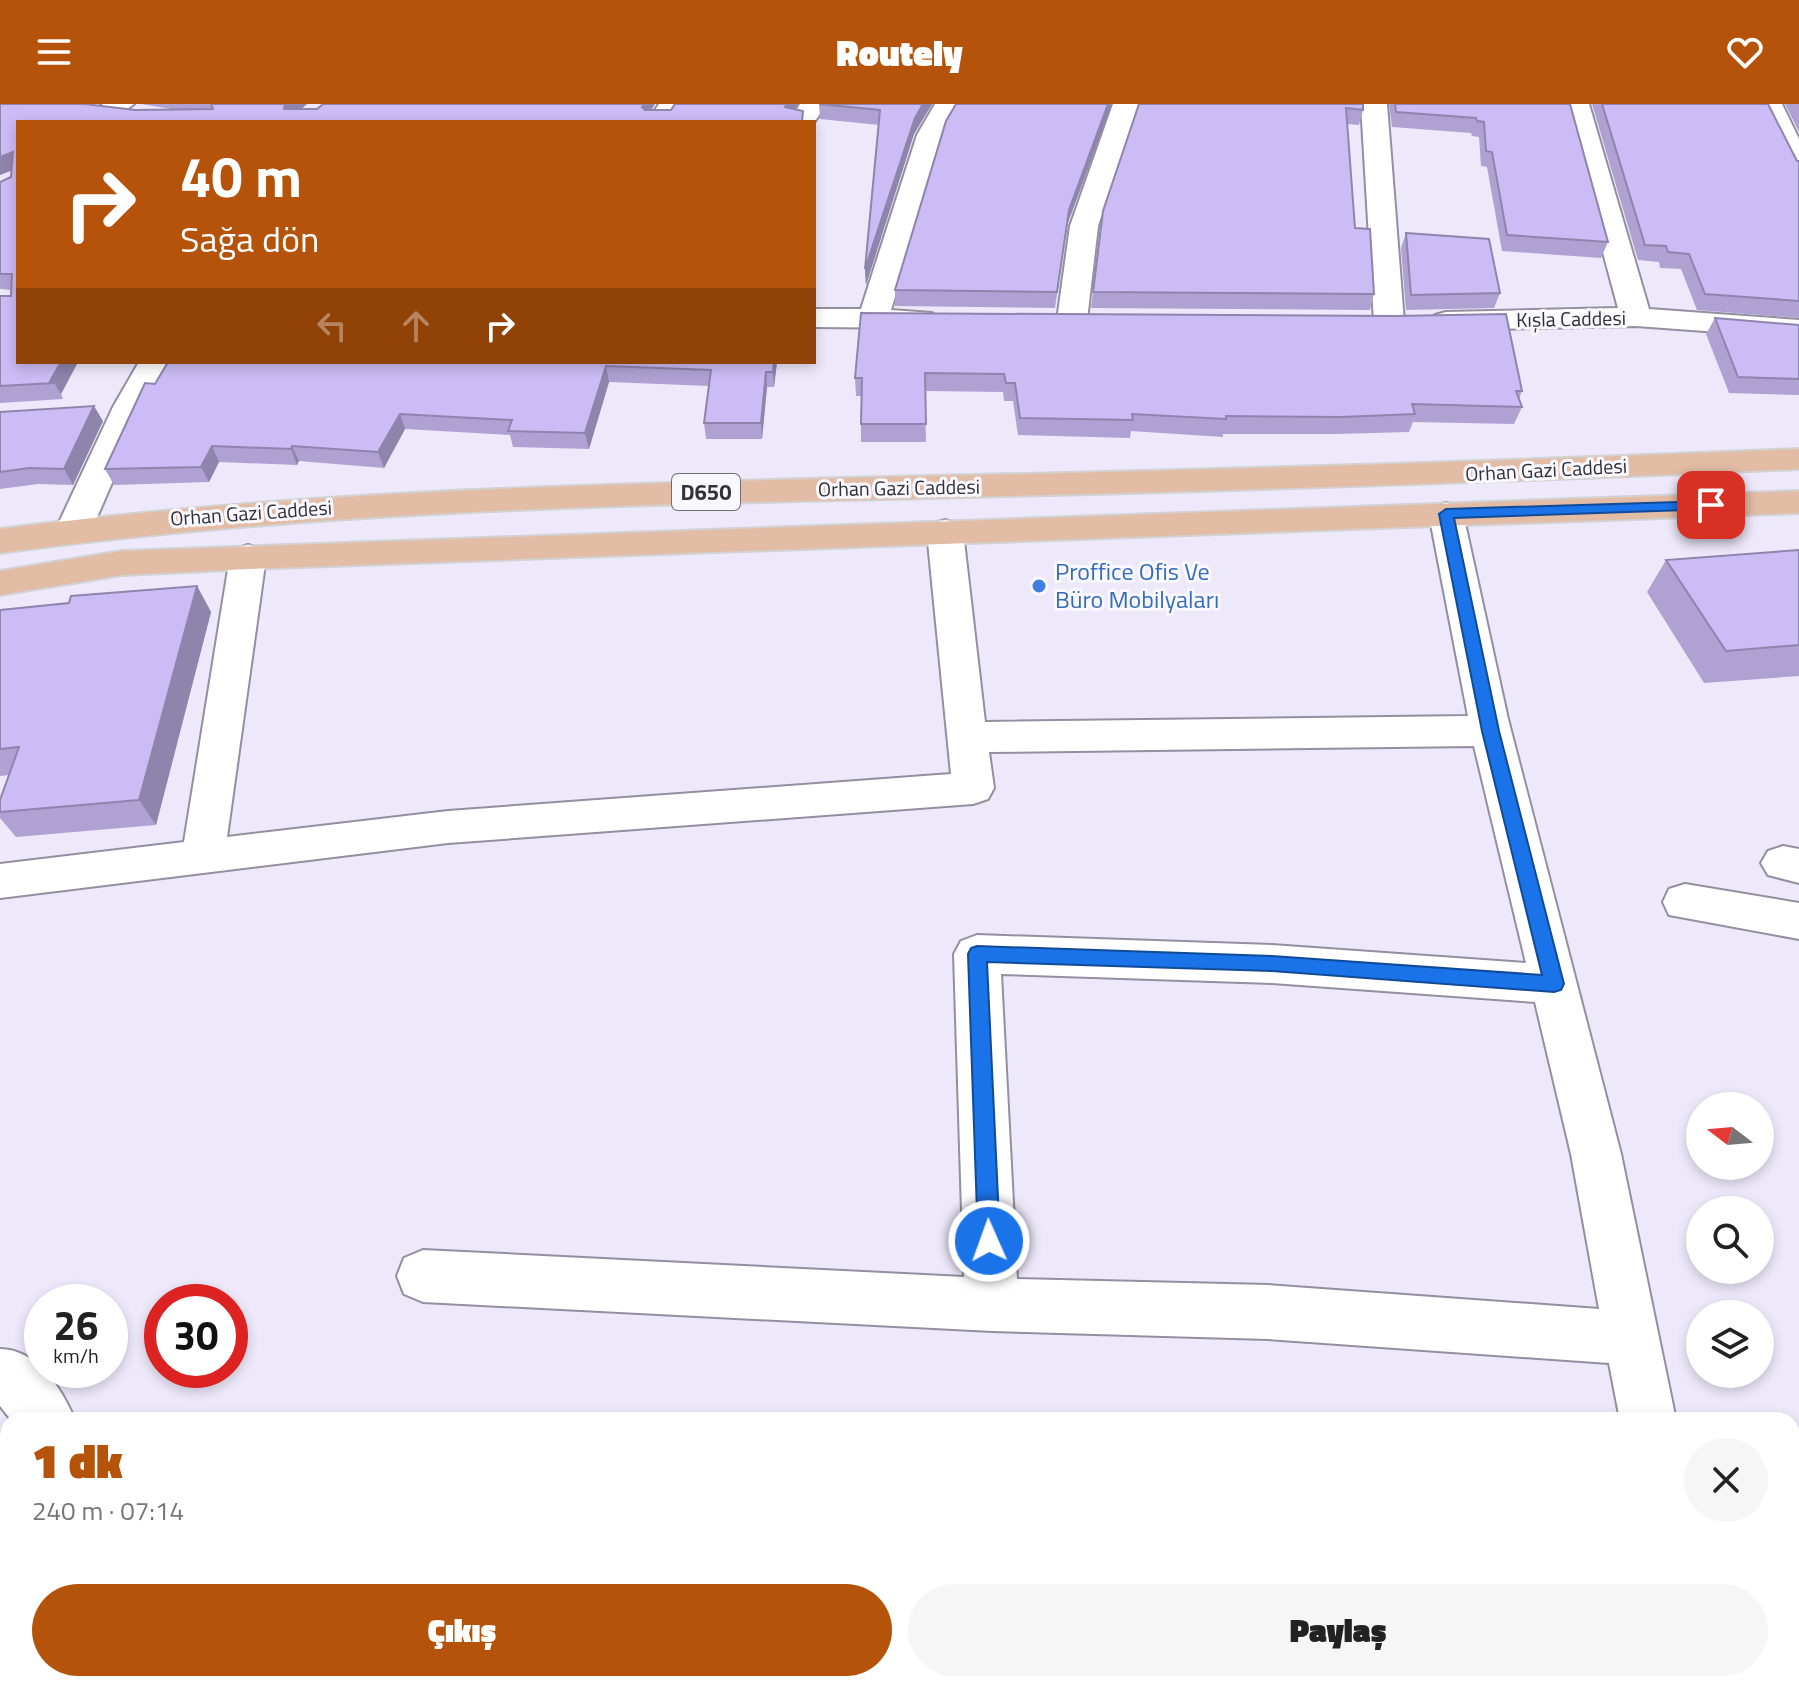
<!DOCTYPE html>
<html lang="tr">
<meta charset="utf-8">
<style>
:root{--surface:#fff;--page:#f6f6f6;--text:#222;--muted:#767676;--accent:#b45309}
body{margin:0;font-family:"Titillium Web",sans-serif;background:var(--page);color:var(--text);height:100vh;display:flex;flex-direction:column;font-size:30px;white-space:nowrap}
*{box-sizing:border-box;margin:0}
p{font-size:26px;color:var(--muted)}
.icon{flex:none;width:44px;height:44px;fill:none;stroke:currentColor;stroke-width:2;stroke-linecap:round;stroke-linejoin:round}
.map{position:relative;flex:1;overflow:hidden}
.sheet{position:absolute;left:0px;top:1308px;width:1800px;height:280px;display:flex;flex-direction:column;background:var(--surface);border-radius:24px 24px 0 0;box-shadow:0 4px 12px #0003}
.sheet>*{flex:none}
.top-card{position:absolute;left:16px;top:16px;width:800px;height:244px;border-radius:0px;box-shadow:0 4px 12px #0003;background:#b45309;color:#fff;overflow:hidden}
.needle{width:52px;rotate:286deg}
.controls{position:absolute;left:1686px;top:988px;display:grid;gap:16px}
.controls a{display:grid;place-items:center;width:88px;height:88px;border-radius:50%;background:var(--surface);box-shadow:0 4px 12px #0003;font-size:40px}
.speed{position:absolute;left:24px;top:1180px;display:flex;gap:16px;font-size:40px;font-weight:700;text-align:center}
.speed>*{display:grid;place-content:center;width:104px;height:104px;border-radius:50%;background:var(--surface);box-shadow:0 4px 12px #0003;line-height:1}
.speed small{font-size:20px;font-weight:400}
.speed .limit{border:12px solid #d22;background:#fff;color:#111}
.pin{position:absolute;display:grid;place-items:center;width:68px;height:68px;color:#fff;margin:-34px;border-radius:16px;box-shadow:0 4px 12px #0006}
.me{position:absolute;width:88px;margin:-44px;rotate:358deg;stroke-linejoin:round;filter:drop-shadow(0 0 6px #0008)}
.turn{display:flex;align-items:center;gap:28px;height:168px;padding:0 32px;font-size:36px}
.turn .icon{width:104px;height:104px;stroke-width:2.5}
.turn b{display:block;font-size:56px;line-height:68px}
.lanes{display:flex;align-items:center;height:76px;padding:0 32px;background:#0003;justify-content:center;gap:40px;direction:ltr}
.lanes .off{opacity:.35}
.round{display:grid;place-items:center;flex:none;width:84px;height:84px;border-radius:42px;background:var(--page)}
.summary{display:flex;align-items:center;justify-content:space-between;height:136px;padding:0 32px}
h1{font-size:48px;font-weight:800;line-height:60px;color:var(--accent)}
.action{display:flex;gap:16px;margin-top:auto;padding:16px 32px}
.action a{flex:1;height:92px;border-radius:48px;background:var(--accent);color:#fff;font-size:32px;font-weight:800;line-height:92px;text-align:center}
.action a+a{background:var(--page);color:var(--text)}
header{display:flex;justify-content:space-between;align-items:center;height:104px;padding:0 32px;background:var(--accent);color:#fff;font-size:36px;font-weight:800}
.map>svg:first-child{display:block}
</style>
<header><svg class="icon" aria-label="menu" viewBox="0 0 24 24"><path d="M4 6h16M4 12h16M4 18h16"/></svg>Routely<svg class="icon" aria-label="heart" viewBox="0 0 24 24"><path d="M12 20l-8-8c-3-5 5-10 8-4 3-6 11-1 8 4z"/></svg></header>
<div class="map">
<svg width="1799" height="1588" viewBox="0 0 1799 1588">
<rect width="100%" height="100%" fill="#ede9fb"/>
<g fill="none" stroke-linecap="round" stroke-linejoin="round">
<g stroke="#938fa0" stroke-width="4">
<g id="minor">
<path d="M103,0H134L109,18H78Z"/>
<path d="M659,0H681L683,2L673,18H647Z"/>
<path d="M800,0H826L814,19L789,18Z"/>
<path d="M935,0H961L943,31L891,206L932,209L936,215L932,221L921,224L814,223V205H861L917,31Z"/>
<path d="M1113,0H1139L1098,122L1087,216L1083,222L1072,225L1061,222L1057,216L1070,122Z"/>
<path d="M1361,0H1387L1404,218L1400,224L1389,227L1378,224L1374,218Z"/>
<path d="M1563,0H1589L1649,205L1799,216V234L1636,222L1446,226L1435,223L1431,217L1435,211L1446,208L1618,204Z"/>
<path d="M1756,0H1782L1799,35V71L1790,69L1786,63Z"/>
<path d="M139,258H171L145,303L91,427L86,435L73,439L60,435L55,427L113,303Z"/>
<path d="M1446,399L1458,402L1463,410L1508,615L1621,1050L1676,1316H1620L1609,1259L1268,1235L992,1227L423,1198L404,1190L397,1172L404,1154L423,1146L964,1173L954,850L961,837L977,831L1272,841L1526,859L1474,642L989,648L994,684L988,695L973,700L448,739L0,794V760L184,738L230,453L235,445L248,441L261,445L266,453L227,733L448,707L951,670L927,428L932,420L945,416L958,420L963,428L985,618L1468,612L1429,410L1434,402ZM1001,870L1272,879L1535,898L1571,1050L1599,1205L1268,1181L1017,1175Z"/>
<path d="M1783,742L1799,745V779L1768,771L1761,759L1768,747Z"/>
<path d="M1685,780L1799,799V835L1669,811L1663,798L1669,785Z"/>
<path d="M0,1245C37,1245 62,1285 75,1316H11L0,1302Z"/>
<rect x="44" y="1580" width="62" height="8"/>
<path d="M1667,1580H1729L1731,1588H1669Z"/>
</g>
</g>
<g stroke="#d2d2d3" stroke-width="4">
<g id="major">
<path d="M1799,345V365C1510,378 1220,387 930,394C619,401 309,407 0,449V425C309,385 619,380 930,372C1220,366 1510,357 1799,345Z"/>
<path d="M1799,387V409L248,465L122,471L0,491V467L122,447Z"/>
</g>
</g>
<use href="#minor" fill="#fff" fill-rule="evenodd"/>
<use href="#major" fill="#e3bca6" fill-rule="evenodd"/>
</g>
<g fill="#afa2d3">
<path d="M0,0L135,6H178L141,0H307L301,5H795L18,18V258H78L61,290L63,295L0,299V192H11V186L0,185V78L11,73L12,66L0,71Z"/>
<path d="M819,0H932L914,30L866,181L865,165L879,21L820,15Z"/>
<path d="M956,0H1112L1067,121L1055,204L895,202V186Z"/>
<path d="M1139,0H1363V6L1359,21L1347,20L1355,124L1374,190L1370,206L1091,204L1103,107Z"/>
<path d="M1389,0H1570L1608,138L1601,154L1502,147L1487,63L1481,62L1479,33L1472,32L1471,29L1392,23Z"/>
<path d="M1592,0H1768L1797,57H1799V214L1697,206L1681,165L1660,164L1659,158L1638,156Z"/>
<path d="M1785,0H1799V28Z"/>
<path d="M1406,129L1500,189L1494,204L1406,206L1401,144Z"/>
<path d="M861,209L1522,287L1519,295L1522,303L1514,320L1413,318L1409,328L1336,330H1223V333L1131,327L1130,334L1018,331L1013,297H1004L1003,288L925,287L926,338H861V292H856L855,274Z"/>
<path d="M1715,214L1799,221V291L1729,289L1706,230Z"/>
<path d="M168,258H777L774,283H767L762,335H706L704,319L709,282L609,278L589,345L513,343L510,331L405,325L384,364L299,357L297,361L219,358L209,378L114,381L105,365L155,280Z"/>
<path d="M0,308L103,317L73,381L38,380L0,385Z"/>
<path d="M1799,446V572L1704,579L1647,488L1666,456Z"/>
<path d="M197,482L211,508L156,721L16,733L0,714V696L9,671L0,672V506L69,499Z"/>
</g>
<g fill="#8e84ac">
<path d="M285,0H307L289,16L284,5Z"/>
<path d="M644,0H655L644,18L642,3Z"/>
<path d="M787,0H798L786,18L785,3Z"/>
<path d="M923,0H932L914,30L866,181L865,165L915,14Z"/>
<path d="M1108,0H1112L1067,121L1055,204L1069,106Z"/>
<path d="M13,48L18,64L0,71V53Z"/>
<path d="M61,258H78L61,290L54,279H49Z"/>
<path d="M774,258H777L774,283L773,268Z"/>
<path d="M606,262L609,278L589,345L585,329Z"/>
<path d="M766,268L767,283L762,335L761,319Z"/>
<path d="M94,302L103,317L73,381L64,365Z"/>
<path d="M400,310L405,325L384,364L378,348Z"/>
<path d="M212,342L219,358L209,378L201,363Z"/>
<path d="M292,342L299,357L297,361L291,345Z"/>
<path d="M197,482L211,508L156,721L139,696Z"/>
</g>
<g fill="#cbbcf5" stroke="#8e84ac" stroke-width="2">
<path d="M0,0H85L135,6L213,5L211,0H285L284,5H317L323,0H644L642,3L645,6H671L675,0H787L785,3L803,7L802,18H18V258H61L49,279H54L0,282V192H11L12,170H0V78L11,73L13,48L0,53Z"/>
<path d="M819,0H923L915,14L865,165L880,6Z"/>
<path d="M956,0H1108L1069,106L1057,188L895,186L946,17Z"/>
<path d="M1139,0H1363V6L1346,4L1355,124L1370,125L1374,190L1093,188L1103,107Z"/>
<path d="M1395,0H1570L1608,138L1507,131L1492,48L1486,47L1484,18L1477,17L1476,14L1396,8Z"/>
<path d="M1602,0H1768L1797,57H1799V197L1705,190L1689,150L1668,148L1666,142L1645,141Z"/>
<path d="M1406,129L1489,135L1500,189L1411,191Z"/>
<path d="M861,209L1395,212L1506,210L1522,287H1516L1522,303L1412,300L1415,310L1341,313L1226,312V315L1132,310L1133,316L1020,314L1015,279H1006L1004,270L925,269L926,320H861L862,274H855Z"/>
<path d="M1715,214L1799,221V275L1738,273Z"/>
<path d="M168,258H774L773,268H766L761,319H704L711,266L606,262L585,329L508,327L512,316L400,310L378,348L292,342L291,345L212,342L201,363L105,365L145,279L155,280Z"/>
<path d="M94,302L64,365L29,364L0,368V308Z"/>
<path d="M1799,446V541L1726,547L1666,456Z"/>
<path d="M197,482L139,696L0,708V696L19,643L0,645V506L69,499L71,492Z"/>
</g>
<path fill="#1a73e8" stroke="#114b97" stroke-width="2" d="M1711,397L1718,401L1716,405L1454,414L1499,627L1564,880L1561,886L1554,888L1272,867L987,858L1000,1137L997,1144L989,1148L982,1144L978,1137L968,850L971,844L977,842L1272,852L1542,871L1482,627L1439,410L1446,405Z"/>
<circle fill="#3f7fe0" stroke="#faf8ff" stroke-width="3" cx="1039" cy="482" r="8"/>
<g text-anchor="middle" stroke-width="6" stroke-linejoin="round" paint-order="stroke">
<g font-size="20" fill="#333138" stroke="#faf8ff">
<text transform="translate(1571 215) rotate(-1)" y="7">Kışla Caddesi</text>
<text transform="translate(1546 366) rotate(-3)" y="7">Orhan Gazi Caddesi</text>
<text transform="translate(899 384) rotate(-1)" y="7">Orhan Gazi Caddesi</text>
<text transform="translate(251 409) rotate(-4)" y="7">Orhan Gazi Caddesi</text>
</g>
<rect fill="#faf8ff" stroke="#6f6d74" stroke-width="2" x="672" y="370" width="68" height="36" rx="6"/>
<g font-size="22" font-weight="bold" fill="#333138">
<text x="706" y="396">D650</text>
</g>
<g font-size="24" fill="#366cbe" stroke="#faf8ff" text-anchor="start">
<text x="1055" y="476">Proffice Ofis Ve<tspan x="1055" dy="28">Büro Mobilyaları</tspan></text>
</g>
</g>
</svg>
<div class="controls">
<a><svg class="needle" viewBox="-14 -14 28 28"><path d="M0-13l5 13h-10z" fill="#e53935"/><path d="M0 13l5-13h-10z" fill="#767676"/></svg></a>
<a><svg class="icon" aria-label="search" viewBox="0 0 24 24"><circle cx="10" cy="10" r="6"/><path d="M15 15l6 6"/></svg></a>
<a><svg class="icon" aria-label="layers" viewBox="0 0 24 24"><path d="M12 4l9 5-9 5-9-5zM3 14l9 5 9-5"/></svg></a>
</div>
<div class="speed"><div>26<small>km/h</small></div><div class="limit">30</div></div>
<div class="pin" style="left:1711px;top:401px;background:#d93025"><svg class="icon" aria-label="arrive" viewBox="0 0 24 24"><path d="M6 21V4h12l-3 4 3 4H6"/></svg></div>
<svg class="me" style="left:989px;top:1137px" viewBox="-20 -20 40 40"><circle r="17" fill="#1a73e8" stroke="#fff" stroke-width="3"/><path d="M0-11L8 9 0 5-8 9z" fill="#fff"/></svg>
<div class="top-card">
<div class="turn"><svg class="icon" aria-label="right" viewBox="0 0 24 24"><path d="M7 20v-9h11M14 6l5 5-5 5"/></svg><div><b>40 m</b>Sağa dön</div></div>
<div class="lanes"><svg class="icon off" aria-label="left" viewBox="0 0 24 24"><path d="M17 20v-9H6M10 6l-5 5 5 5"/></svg><svg class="icon off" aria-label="ahead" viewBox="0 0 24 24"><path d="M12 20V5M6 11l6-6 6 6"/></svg><svg class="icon" aria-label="right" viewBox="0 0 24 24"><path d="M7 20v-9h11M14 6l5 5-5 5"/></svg></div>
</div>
<section class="sheet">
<div class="summary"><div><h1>1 dk</h1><p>240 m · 07:14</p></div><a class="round"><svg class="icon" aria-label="close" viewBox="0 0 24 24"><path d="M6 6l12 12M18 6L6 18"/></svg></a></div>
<div class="action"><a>Çıkış</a><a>Paylaş</a></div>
</section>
</div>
